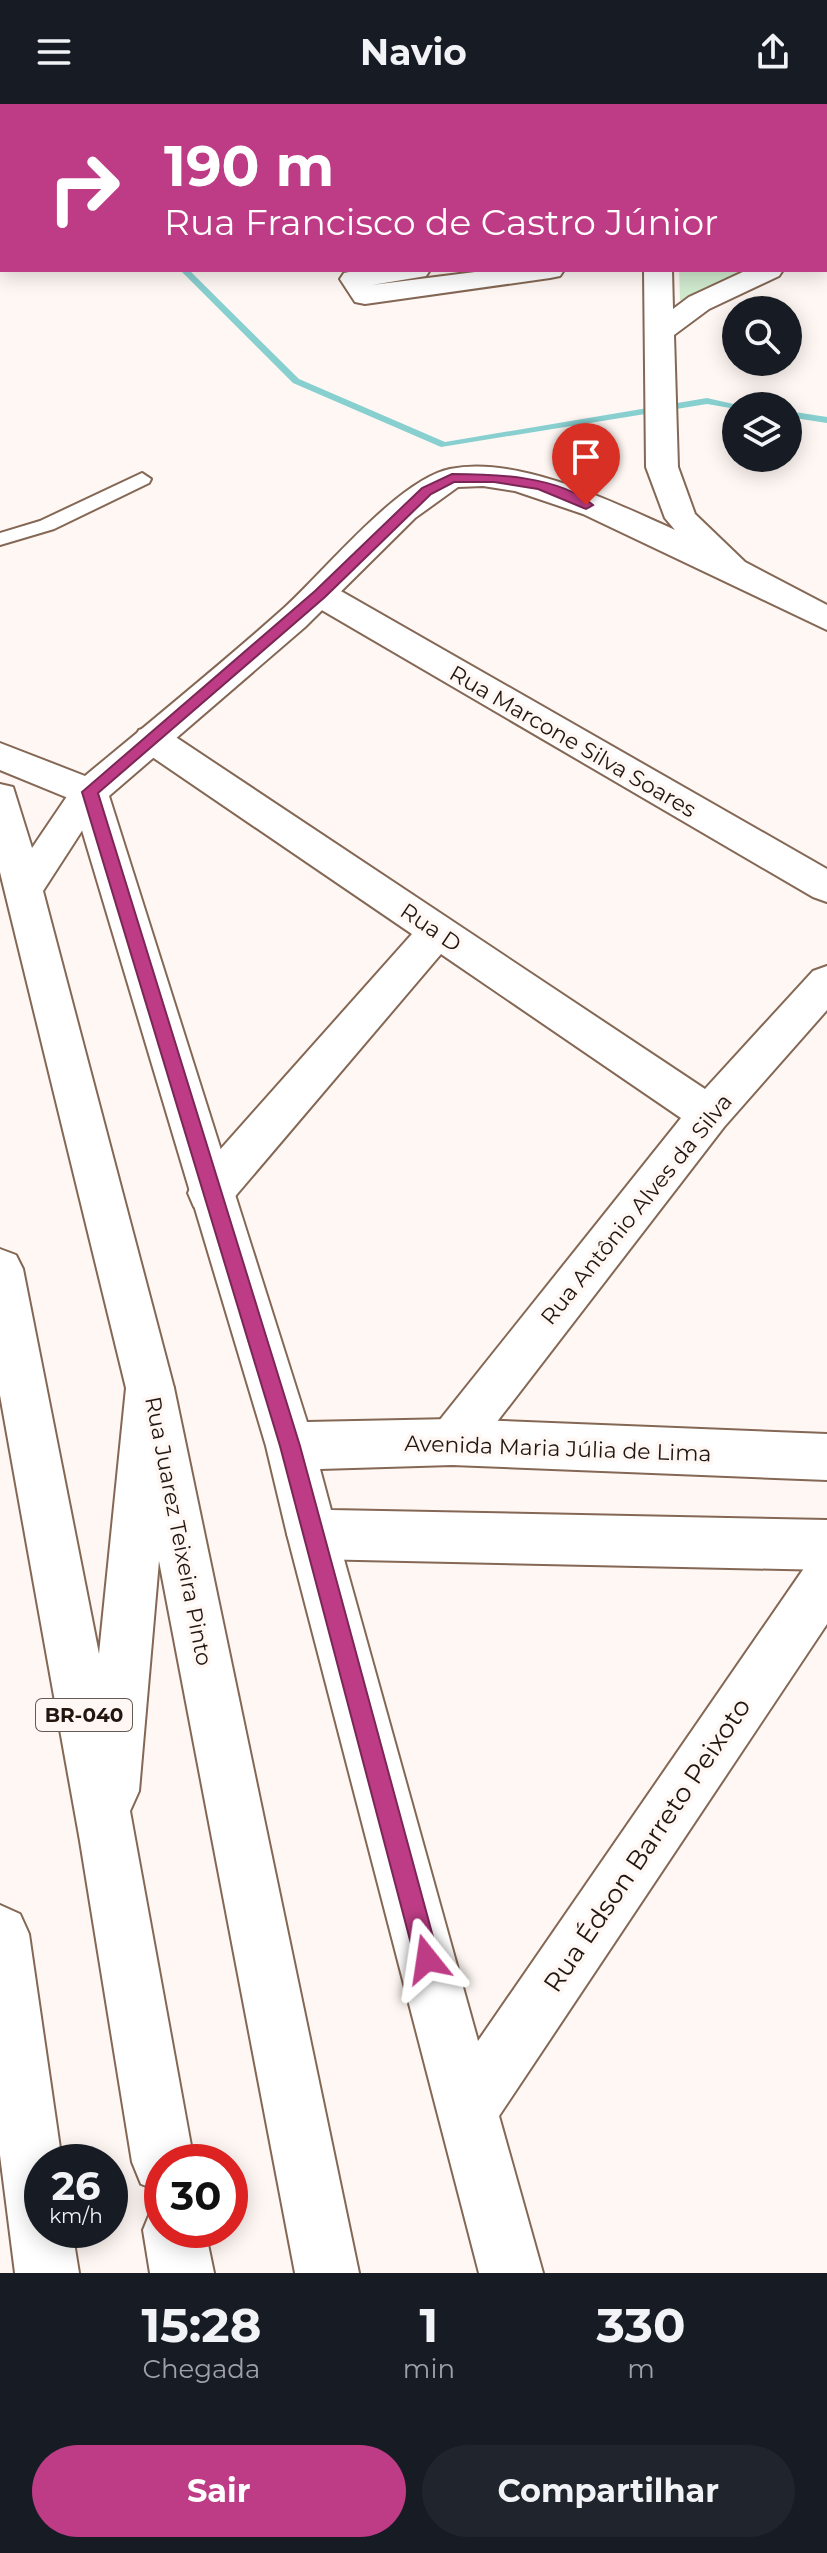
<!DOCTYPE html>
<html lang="pt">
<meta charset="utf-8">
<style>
:root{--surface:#171b24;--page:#20242c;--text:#f1f3f6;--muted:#9ea1a6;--accent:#bd3c85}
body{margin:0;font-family:Montserrat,sans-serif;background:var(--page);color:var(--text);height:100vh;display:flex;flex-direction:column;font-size:30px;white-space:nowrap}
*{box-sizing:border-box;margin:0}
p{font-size:26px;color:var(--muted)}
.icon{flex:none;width:44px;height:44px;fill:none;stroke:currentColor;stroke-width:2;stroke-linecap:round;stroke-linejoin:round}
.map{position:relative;height:2169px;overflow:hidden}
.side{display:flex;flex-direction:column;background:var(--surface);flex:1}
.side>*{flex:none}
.banner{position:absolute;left:0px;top:0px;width:828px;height:168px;box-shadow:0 4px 20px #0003;background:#bd3c85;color:#fff;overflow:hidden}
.controls{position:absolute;left:722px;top:192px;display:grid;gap:16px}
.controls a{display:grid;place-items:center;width:80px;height:80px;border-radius:50%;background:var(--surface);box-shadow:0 4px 20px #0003;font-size:40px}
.speed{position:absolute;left:24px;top:2040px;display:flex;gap:16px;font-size:40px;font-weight:700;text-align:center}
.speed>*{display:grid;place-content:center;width:104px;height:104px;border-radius:50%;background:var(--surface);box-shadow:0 4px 20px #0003;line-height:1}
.speed small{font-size:20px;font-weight:400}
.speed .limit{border:12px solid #d22;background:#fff;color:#111}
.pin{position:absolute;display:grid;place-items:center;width:68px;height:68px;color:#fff;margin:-82px -34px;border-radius:50% 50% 50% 0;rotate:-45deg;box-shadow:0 0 8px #0007}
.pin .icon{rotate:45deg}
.me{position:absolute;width:88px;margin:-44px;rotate:345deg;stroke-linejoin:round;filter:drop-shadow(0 0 6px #0008)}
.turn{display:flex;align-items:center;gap:28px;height:168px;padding:0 32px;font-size:36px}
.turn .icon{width:104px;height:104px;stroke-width:2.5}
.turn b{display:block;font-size:56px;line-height:68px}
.eta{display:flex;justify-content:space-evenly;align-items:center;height:136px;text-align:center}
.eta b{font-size:48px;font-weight:700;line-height:56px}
.cta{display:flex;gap:16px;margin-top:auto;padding:16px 32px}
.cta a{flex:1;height:92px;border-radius:48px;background:var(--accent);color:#fff;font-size:32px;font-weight:700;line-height:92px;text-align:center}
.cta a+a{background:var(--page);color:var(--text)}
header{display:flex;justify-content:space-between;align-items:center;height:104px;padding:0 32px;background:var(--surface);font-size:36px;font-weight:700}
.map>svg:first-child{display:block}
</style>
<header><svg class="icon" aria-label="menu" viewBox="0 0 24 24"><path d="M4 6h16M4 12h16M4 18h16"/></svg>Navio<svg class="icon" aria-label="share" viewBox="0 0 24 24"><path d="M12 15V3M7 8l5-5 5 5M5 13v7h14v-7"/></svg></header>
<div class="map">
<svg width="827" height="2169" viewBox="0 0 827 2169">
<rect width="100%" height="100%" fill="#fef7f3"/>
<path fill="#d0eace" d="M679,166H748L704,184L687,197L680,196Z"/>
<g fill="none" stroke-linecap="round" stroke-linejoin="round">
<g fill="#88cfd0" fill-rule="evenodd">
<path d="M404,0H414L403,2Z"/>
<path d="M180,166H189L299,275L445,338L707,294L742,302H736V305L707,300L441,343L293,279Z"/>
<path d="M788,307L827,313V319L788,313Z"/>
</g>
<g stroke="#846754" stroke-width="4">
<path id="lane" d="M142,369L151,375L149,379L54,425L0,441V429L40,417Z"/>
</g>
<g stroke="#846754" stroke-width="4">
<g id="street">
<path d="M430,166L426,172L372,181L491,166H564L560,172L550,174L365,200L355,198L340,175L344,169L359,166Z"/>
<path d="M320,479L332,482L827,765V798L813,793L308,498L303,490L308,482Z"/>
<path d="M152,622L165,626L705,985L813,867L827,862V906L724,1023L469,1354L452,1361L435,1354L428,1338L435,1322L681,1014L441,850L226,1103L210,1108L194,1103L188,1089L194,1075L412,830L139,644L134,635L139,626Z"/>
<path d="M312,1405L330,1412L337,1430L478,1937L809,1457L827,1449V1520L499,2012L543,2169H479L287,1430L294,1412Z"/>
</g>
</g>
<g stroke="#846754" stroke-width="4">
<g id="secondary">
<rect x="647" y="0" width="24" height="2"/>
<path d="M693,0H717L718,2H694Z"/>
<rect x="826" y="128" width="1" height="16"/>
<path d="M644,166H672L673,205L689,193L747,166H783L779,172L709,205L674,231L678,363L695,410L745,458L827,501V526L583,410L515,387L483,382L458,383L415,414L305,523L109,692L307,1318L452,1315L827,1330V1376L452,1361L320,1365L331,1406L827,1416V1466L312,1455L294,1448L287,1430L266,1342L73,696L0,666V639L85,672C152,616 219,562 284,504C325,467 398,376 450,365C518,351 613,398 675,426L665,414L646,363Z"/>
</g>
</g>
<g stroke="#846754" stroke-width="4">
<path id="primary" d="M89,675L102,679L107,688L43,787L174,1284L359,2169H295L126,1284L0,768V680L13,683L32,744L76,679Z"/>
</g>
<g stroke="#846754" stroke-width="4">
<g id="highway">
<path d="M0,1145L16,1151L23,1165L99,1550L126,1284L133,1268L150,1262L167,1268L174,1284L139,1687L130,1707L194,2058H162V2088L141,2080L132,2058L80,1737L0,1291Z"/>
<path d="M0,1801L20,1810L29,1830L62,2058H42V2126H72L79,2169H15L0,2051Z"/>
<path d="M162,2100V2126H205L214,2169H150L143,2126L152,2104Z"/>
</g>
</g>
<use href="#lane" fill="#fff" fill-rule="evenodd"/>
<use href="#street" fill="#fff" fill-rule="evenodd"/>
<use href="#secondary" fill="#fff" fill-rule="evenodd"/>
<use href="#primary" fill="#fff" fill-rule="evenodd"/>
<use href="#highway" fill="#fff" fill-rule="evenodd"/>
</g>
<path fill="#bd3c85" stroke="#7b2756" stroke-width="2" d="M452,370C495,370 559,372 593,401L586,405L538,385L494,378H454L431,390L325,493L98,689L300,1342L439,1855L435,1863L427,1867L418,1863L415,1855L280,1342L82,688L315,487L422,384Z"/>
<g text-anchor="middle" stroke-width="7" stroke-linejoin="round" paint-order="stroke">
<rect fill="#fef7f3" stroke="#645a53" stroke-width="2" x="36" y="1595" width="96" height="32" rx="6"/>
<g font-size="20" font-weight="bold" fill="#22160f">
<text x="84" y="1618">BR-040</text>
</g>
<g font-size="22" fill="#22160f" stroke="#fef7f3">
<text transform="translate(573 637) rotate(30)" y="8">Rua Marcone Silva Soares</text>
<text transform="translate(431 823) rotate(34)" y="8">Rua D</text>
<text transform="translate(636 1105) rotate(-51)" y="8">Rua Antônio Alves da Silva</text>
<text transform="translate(558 1344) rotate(2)" y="8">Avenida Maria Júlia de Lima</text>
<text transform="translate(179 1427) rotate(79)" y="8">Rua Juarez Teixeira Pinto</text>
</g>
<g font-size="26" fill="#22160f" stroke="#fef7f3">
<text transform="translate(647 1741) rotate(-56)" y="9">Rua Édson Barreto Peixoto</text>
</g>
</g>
</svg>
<div class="controls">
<a><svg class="icon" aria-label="search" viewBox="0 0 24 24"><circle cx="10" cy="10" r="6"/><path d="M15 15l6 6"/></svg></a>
<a><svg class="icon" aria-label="layers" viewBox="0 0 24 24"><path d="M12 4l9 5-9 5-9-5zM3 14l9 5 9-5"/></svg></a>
</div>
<div class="speed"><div>26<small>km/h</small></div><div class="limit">30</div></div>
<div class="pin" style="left:586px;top:401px;background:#d93025"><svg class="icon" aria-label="arrive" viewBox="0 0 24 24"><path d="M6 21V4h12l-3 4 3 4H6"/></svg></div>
<svg class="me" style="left:427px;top:1855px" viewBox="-20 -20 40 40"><path d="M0-17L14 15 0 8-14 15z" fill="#bd3c85" stroke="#fff" stroke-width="4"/></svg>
<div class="banner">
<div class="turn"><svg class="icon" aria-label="right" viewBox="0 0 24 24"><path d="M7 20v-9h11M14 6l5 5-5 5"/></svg><div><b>190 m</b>Rua Francisco de Castro Júnior</div></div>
</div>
</div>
<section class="side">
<div class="eta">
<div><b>15:28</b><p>Chegada</p></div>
<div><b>1</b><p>min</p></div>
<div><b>330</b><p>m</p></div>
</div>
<div class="cta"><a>Sair</a><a>Compartilhar</a></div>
</section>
